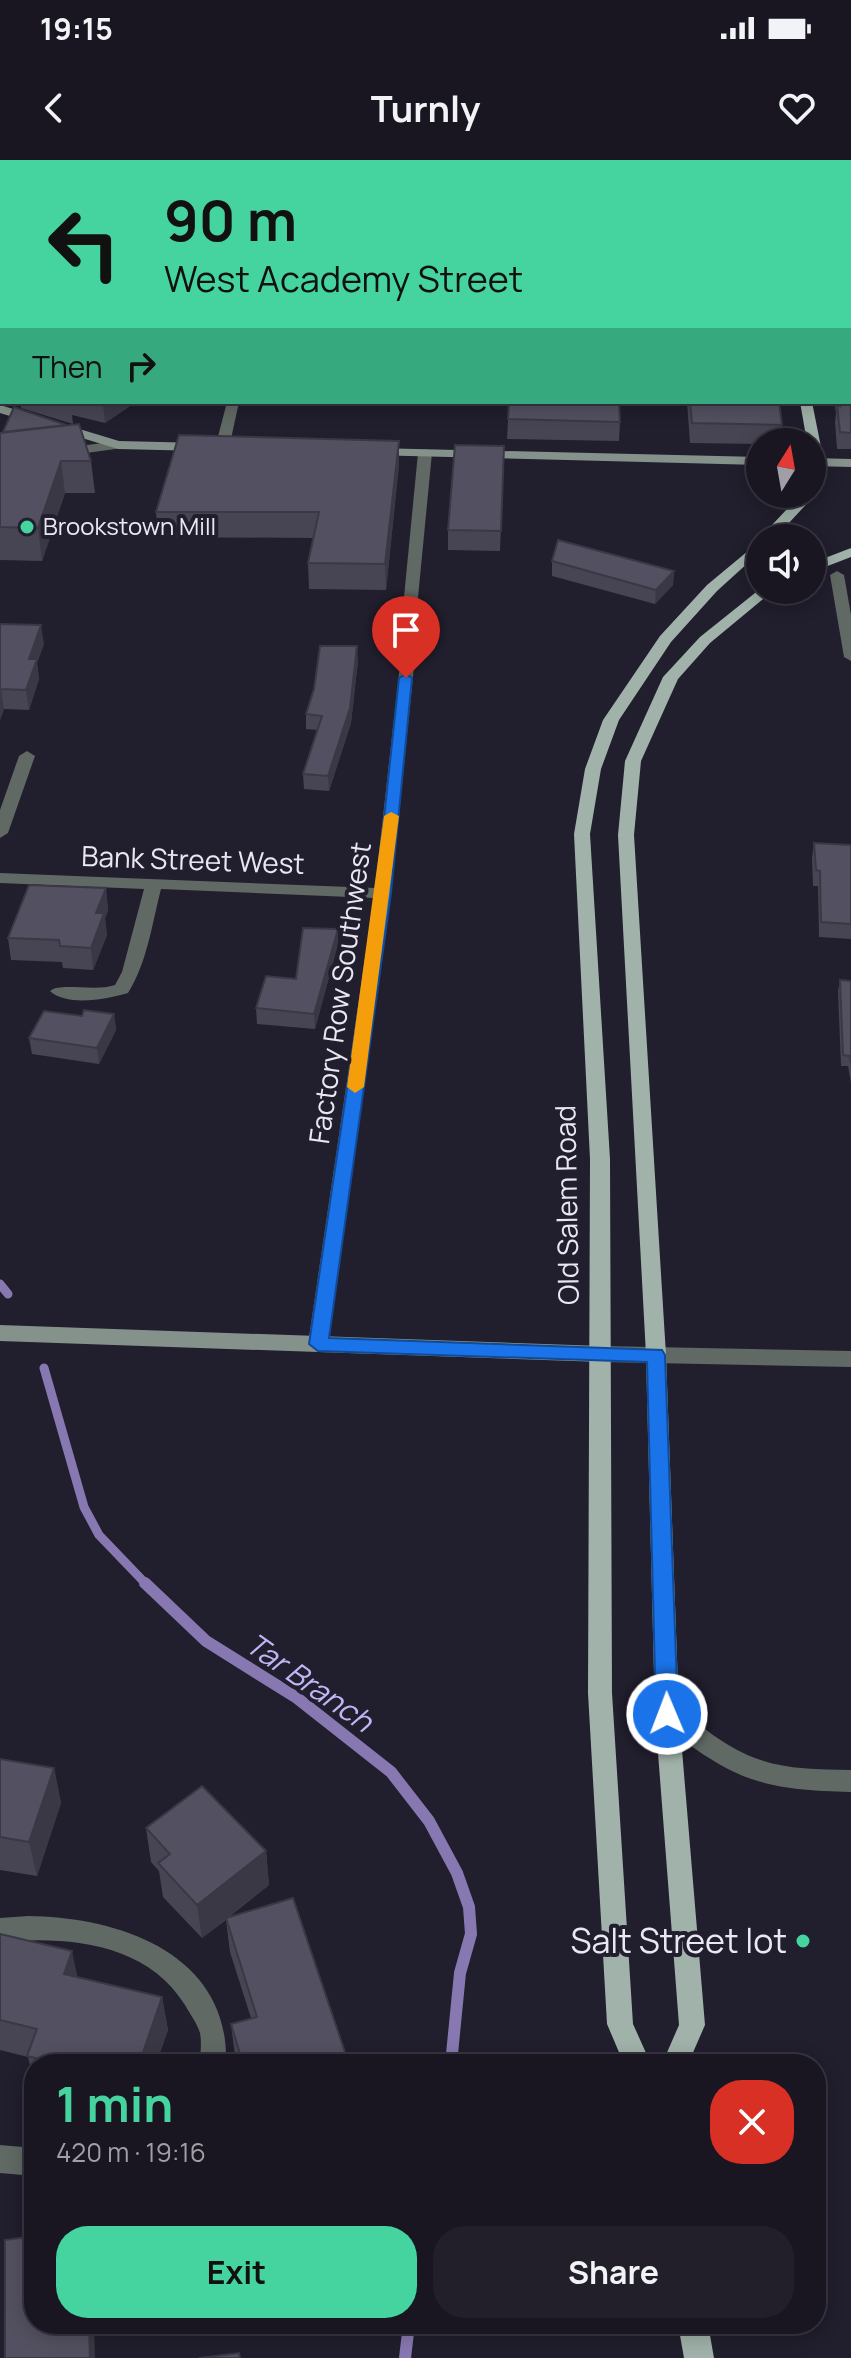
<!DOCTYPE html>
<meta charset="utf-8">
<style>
:root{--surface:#191622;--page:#221f2a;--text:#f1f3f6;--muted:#9f9fa5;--line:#373540;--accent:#45d49f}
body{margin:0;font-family:Manrope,sans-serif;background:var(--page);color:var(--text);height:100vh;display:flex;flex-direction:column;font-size:30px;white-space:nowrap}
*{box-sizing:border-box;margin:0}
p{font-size:26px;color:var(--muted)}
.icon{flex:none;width:44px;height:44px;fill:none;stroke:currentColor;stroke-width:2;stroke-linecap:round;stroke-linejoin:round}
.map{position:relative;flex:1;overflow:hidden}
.side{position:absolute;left:24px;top:1894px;width:802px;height:280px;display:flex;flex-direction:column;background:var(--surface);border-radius:32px;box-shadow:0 4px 20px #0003,0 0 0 2px var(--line)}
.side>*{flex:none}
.guide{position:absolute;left:0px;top:0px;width:852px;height:244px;box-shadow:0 4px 20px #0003,0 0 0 2px var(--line);background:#45d49f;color:#111;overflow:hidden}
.needle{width:52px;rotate:11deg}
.fabs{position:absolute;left:746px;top:268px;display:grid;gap:16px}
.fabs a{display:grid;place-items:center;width:80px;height:80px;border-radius:50%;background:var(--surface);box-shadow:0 4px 20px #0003,0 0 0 2px var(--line);font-size:40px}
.pin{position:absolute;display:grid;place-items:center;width:68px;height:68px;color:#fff;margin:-82px -34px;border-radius:50% 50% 50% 0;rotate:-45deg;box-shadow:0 0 8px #0007}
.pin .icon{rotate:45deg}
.me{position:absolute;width:88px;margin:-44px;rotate:359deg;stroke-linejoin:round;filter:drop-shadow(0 0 6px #0008)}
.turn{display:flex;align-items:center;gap:28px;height:168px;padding:0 32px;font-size:36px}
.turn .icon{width:104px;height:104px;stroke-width:2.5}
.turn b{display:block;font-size:56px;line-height:68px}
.then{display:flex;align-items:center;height:76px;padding:0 32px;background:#0003;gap:16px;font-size:30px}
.round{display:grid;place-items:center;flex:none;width:84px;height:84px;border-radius:32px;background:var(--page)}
.overview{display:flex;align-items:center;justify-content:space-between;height:136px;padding:0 32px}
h1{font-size:48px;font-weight:700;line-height:60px;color:var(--accent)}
.action{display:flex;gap:16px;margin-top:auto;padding:16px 32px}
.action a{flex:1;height:92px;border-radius:32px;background:var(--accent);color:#111;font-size:32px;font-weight:700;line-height:92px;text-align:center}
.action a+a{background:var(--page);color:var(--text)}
.status{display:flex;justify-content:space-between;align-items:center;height:56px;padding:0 40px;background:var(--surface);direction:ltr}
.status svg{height:22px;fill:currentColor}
header{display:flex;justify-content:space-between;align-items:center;height:104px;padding:0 32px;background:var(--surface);font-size:36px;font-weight:700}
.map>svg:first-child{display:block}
</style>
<div class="status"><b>19:15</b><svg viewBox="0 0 49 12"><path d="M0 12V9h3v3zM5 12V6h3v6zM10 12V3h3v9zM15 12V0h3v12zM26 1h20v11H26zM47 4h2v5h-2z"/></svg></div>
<header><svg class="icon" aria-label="back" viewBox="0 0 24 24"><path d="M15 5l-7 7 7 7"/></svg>Turnly<svg class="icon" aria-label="heart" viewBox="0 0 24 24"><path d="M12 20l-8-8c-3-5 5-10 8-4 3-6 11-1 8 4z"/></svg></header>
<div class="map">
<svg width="851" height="2198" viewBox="0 0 851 2198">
<rect width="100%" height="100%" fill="#211e2d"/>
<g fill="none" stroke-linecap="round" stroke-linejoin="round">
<g stroke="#8878b2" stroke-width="9">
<path d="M0,1124L8,1134"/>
<path d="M44,1208L84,1347L99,1375L147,1425"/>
</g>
<g stroke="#8878b2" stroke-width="12">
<path d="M145,1423L206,1481L297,1538L391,1612L429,1661L457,1713L469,1747L471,1774L460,1813L451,1904"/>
<path d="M405,2198L409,2164"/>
</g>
<g fill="#606964" fill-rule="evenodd">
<path d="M227,242H239L229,288L222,292L215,288Z"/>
<path d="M118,281L125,285L123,288L64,296L57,292L64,288Z"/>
<path d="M425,289L432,293L415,468L408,472L401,468L418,293Z"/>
<path d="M837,411L844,415L851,455V501L844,497L830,415Z"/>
<path d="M409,483L416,487L391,733L328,1184L325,1189H311L308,1184L374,738L161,729C152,764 147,803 128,833C108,839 67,847 50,831C60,822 95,832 115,825L122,812L144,729L0,723V713L375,728L402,487Z"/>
<path d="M27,591L35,596L8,673L0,678V650L19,596Z"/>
<path d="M602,1186L851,1191V1207L602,1202L595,1199L592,1194L595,1189Z"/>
<path d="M667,1544C686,1551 702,1568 719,1579C763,1609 799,1609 851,1610V1632C758,1630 731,1619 659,1561L655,1554L659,1547Z"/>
<path d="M28,1756C120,1757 230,1794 226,1904H200C200,1894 202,1883 200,1873C197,1863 190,1854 185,1845C146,1782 67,1776 0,1782V1758Z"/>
<path d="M0,1985L34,1988V2016L0,2013Z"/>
</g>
<g fill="#84928b" fill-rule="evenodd">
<path d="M2,217V229L0,230V218Z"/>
<path d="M0,245L119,281L202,283L209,287L202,291L118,289L0,253Z"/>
<path d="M374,288L760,297V305L369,295V289Z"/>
<path d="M812,298L851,299V307L812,306Z"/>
<path d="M0,1165L602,1186L609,1189L612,1194L609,1199L602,1202L0,1181Z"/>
</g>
<g fill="#a0b2a9" fill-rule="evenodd">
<rect x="83" y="0" width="10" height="2"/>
<rect x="271" y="0" width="10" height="2"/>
<rect x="764" y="0" width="10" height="2"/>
<path d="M800,242H812L824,302L819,326L812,330V282H807Z"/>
<path d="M812,331L813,337L775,378H760L801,334H812Z"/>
<path d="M760,381V392L717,431L671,482L619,560L601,609L590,674L610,999L612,1533L633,1864L651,1904H624L607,1864L588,1533L590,999L574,674L585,609L603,560L660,476L707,425Z"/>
<path d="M851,388V397L812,412V403Z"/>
<path d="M760,429L774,430L710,483L678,519L641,601L634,675L666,1195L679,1554L705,1865L688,1904H662L679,1865L655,1554L646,1195L618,675L625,601L663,517L700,477Z"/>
<path d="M678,2164H708L714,2198H684Z"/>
</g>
<path stroke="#b9cfc4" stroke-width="24" d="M307,2L315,0"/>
</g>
<g fill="#474553">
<path d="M851,136V289H837L835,262L836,253L834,242H850Z"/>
<path d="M21,242H136L105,263L72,255L73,264L21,248Z"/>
<path d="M509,242L620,262L619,281L507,279Z"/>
<path d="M687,242H779L782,265L780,282H760V284L690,283Z"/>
<path d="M0,273H3L91,301L95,333H65L42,401L0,400Z"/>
<path d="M399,281V305L386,430L309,429L308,403L314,378L158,377L156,352Z"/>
<path d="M504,286L500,391L448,390V370Z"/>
<path d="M552,401L674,411L673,425L655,444L552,416Z"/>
<path d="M0,464L44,484L37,503L39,519L29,550L4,549L0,560Z"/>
<path d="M358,501L351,563L329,631L304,629L303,614L317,570L306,569V554Z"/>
<path d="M814,683L851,685V779L819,777L818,726H813L812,698Z"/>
<path d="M106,728L108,750L105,759L107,775L93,810L63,808L62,802L11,800L8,778Z"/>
<path d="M338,784L315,869L257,864L256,848Z"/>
<path d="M840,820L851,821V923L848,906H841L838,831Z"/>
<path d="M114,854L116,870L99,904L32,894L29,878L82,856Z"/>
<path d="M0,1599L54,1608L61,1643L37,1716L0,1710Z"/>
<path d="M146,1668L266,1691L269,1725L229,1757L349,1904H238L235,1896L231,1864L251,1858L230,1792L226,1760L202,1778L163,1737L159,1711L151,1702Z"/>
<path d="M0,1774L78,1817L162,1837L168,1870L156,1904H34V1922L28,1897L0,1890Z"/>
</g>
<g fill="#3a3844">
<path d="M2,89V112L0,116V93Z"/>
<path d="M106,242H136L105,263L103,244Z"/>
<path d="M399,281V305L386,430L385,404Z"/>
<path d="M61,301L65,333L42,401L38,368Z"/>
<path d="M674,411L673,425L655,444L656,430Z"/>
<path d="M41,465L44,484L37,503L39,519L29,550L26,530L29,499Z"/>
<path d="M357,486L358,501L351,563L329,631L328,616Z"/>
<path d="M1,529L4,549L0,560V532Z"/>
<path d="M106,728L108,750L105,759L107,775L93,810L91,788L96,753Z"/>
<path d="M338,769V784L315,869L314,854Z"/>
<path d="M114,854L116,870L99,904L97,888Z"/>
<path d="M54,1608L61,1643L37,1716L29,1682Z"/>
<path d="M266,1691L269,1725L202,1778L197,1745Z"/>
<path d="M72,1791L79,1824L64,1814Z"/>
<path d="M162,1837L168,1870L156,1904H139Z"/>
<path d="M89,2164H94L95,2198H90Z"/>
</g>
<g fill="#535061" stroke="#3a3844" stroke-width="2">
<path d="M0,0H41L40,2H2V89L0,93V36H2V26H0Z"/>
<path d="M339,0H403L407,2H339Z"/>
<path d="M850,136L851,273L840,272L837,245L840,246L839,242H850Z"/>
<path d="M509,242H619L620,262L508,259Z"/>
<path d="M690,242H779L782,265L692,263Z"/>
<path d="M14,247L66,265L3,272Z"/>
<path d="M79,264L91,301H61L38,368L0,367V273Z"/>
<path d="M179,275L399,281L385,404L308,403L319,352H156Z"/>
<path d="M455,285L504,286L501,371L448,370Z"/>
<path d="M558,380L674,411L656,430L552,401Z"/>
<path d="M0,464L41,465L29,499H37L26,530L1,529L0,532Z"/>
<path d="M320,486H357L350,548L328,616L303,614L322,556L306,554L314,529Z"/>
<path d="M814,683L851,685V764L821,762L820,711L816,710Z"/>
<path d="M29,725L106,728L96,753H104L91,788L60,786L59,780L8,778Z"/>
<path d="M303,768L338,769L314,854L256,848L266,816L296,819Z"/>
<path d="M840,820L851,821V903L850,896L843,895Z"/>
<path d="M84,850L114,854L97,888L29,878L44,851L82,856Z"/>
<path d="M0,1599L54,1608L29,1682L0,1677Z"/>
<path d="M202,1626L266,1691L197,1745L158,1703L170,1694L146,1668Z"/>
<path d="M293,1738L349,1904H243L231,1864L257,1857L226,1758Z"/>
<path d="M0,1774L72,1791L64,1814L162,1837L139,1904H60L27,1896L37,1869L0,1860Z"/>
<path d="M34,2076V2164H89L90,2198H5V2080Z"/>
<path d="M239,2193L240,2198H199Z"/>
</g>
<path fill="#1a73e8" stroke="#114b97" stroke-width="2" d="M406,514L412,518L391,733L329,1178L662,1190L665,1195L678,1554L674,1560L667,1563L659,1560L656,1554L647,1202L318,1191L309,1184L376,733L399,518Z"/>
<path fill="#f59e0b" d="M391,652L399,656L364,927L355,933L347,927L384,656Z"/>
<g fill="#45d49f" stroke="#211e2d" stroke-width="3">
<circle cx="27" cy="367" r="8"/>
<circle cx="803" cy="1781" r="8"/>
</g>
<g text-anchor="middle" stroke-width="8" stroke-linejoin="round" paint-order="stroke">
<g font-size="24" fill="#e9e8f2" stroke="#211e2d" text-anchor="start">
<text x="43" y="375">Brookstown Mill</text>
</g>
<g font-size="28" fill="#e9e8f2" stroke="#211e2d">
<text transform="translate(193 700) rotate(2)" y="10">Bank Street West</text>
<text transform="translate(340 833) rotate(-82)" y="10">Factory Row Southwest</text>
<text transform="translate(567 1045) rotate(-91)" y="10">Old Salem Road</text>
</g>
<g font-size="30" font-style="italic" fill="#c2b5f6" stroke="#211e2d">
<text transform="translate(309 1523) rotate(35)" y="10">Tar Branch</text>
</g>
<g font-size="34" fill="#e9e8f2" stroke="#211e2d" text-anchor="end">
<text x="787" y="1793">Salt Street lot</text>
</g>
</g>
</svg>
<div class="fabs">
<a><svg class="needle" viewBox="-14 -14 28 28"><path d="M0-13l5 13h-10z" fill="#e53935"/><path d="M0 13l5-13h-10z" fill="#9f9fa5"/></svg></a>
<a><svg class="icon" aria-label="sound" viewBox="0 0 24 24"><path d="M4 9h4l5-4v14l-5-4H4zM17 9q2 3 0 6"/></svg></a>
</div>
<div class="pin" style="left:406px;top:518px;background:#d93025"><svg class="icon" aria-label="arrive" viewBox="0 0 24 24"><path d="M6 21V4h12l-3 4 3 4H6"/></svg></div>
<svg class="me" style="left:667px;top:1554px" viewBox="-20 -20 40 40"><circle r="17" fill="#1a73e8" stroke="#fff" stroke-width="3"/><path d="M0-11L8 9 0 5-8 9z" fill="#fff"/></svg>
<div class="guide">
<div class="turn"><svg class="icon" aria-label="left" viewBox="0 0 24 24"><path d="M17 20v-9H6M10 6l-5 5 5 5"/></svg><div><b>90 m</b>West Academy Street</div></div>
<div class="then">Then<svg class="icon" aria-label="right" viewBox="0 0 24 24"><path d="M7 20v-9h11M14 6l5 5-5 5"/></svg></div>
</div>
<section class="side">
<div class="overview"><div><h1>1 min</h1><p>420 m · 19:16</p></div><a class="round" style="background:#d93025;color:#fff"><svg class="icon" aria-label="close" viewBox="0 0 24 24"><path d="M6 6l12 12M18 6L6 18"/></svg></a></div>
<div class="action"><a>Exit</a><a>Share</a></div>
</section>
</div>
